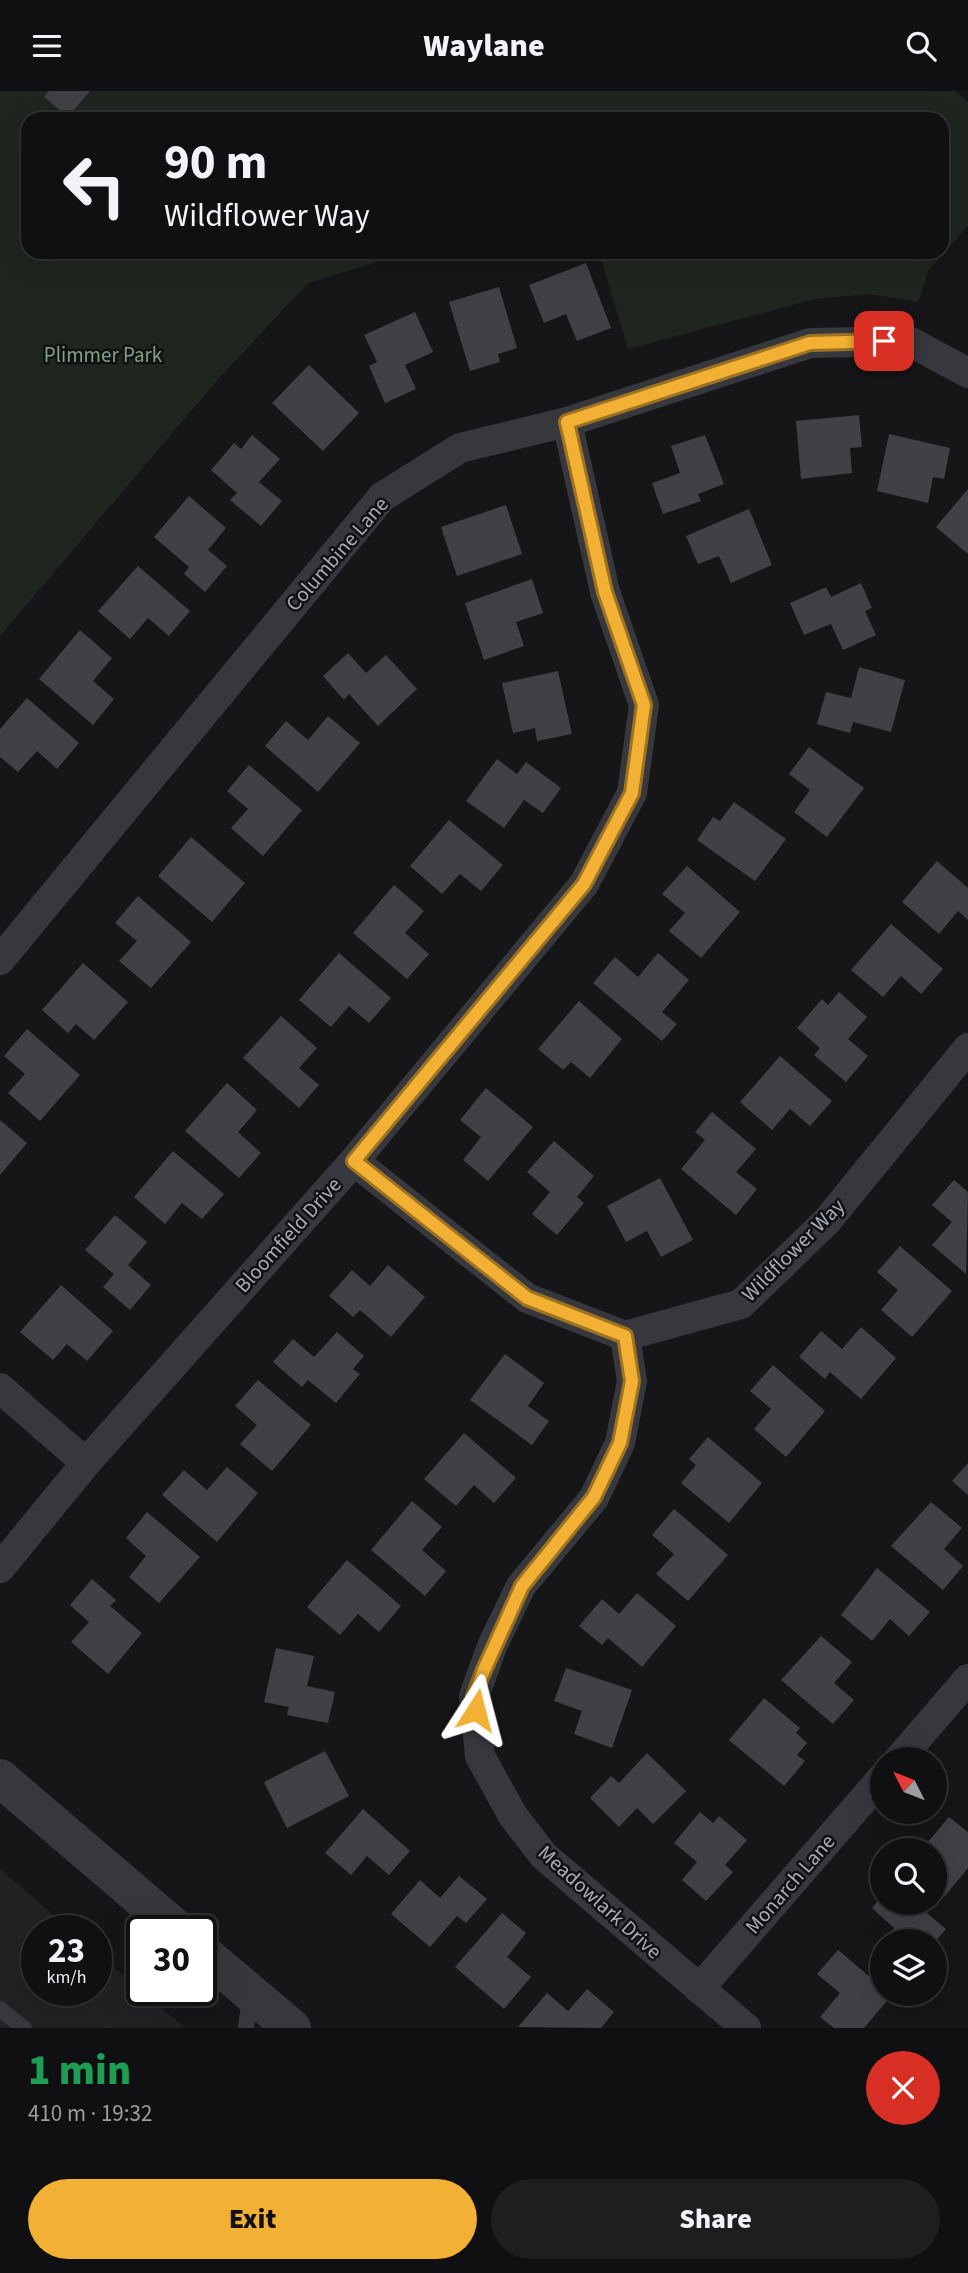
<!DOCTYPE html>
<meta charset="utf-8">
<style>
:root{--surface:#101012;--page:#1e1e20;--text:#f1f3f6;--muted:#9c9d9f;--line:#303032;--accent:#f2b134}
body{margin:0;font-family:"Source Sans 3",sans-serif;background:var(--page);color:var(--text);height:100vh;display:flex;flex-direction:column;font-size:26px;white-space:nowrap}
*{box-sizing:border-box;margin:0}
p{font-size:23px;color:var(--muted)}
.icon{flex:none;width:38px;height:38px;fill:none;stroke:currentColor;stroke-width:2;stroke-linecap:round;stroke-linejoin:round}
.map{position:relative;height:1937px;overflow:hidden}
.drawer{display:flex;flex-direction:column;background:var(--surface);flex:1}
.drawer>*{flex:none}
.hud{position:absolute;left:21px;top:21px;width:928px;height:147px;border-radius:21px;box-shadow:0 7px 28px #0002,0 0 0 2px var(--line);background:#101012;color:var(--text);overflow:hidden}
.needle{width:46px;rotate:312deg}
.fabs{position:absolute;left:870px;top:1656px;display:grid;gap:14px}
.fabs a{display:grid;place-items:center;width:77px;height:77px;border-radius:50%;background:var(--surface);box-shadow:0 7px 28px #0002,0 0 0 2px var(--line);font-size:35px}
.speed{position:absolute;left:21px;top:1824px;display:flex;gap:14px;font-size:35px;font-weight:700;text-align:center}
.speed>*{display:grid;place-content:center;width:91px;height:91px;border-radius:50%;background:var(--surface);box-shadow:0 7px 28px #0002,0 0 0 2px var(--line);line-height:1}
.speed small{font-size:18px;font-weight:400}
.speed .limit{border:4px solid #111;border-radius:10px;background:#fff;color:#111}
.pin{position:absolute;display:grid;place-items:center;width:60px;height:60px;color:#fff;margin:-30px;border-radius:14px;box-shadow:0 4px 10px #0006}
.me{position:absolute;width:77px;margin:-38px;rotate:9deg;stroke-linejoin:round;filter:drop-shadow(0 0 5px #0008)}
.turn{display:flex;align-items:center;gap:24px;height:147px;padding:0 28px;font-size:32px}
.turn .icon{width:91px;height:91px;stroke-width:2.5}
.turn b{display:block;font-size:49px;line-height:60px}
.round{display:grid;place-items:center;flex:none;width:74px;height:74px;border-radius:37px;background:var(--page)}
.head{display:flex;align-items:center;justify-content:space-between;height:119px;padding:0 28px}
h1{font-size:42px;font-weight:800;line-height:52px;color:#1e9e55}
.button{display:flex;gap:14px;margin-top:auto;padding:14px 28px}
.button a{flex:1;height:80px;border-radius:42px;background:var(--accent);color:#111;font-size:28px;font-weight:800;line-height:80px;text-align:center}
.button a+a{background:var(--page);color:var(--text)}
header{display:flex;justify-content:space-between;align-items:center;height:91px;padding:0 28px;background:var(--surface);font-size:32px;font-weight:800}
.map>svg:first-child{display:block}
</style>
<header><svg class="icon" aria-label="menu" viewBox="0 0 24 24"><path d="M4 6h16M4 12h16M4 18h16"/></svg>Waylane<svg class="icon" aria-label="search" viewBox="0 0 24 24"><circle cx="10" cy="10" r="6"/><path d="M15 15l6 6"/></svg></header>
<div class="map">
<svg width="968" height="1937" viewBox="0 0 968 1937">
<rect width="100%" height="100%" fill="#161618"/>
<path fill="#222225" d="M0,1778L71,1839H37V1899H96V1861L185,1937H0Z"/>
<path fill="#1e261f" d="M0,0H955L968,11V135L928,180L918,211L869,203L815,208L628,258L599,161H942V28H28V161H411L308,192L214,293L0,545Z"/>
<g fill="#404145">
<path d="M49,0H90L68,26L44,6Z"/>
<path d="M586,172L611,237L577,250L566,223L544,232L529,194Z"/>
<path d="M499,196L517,257L498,263L500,271L470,280L449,211Z"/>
<path d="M415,221L433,261L405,274L416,298L385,312L369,275L377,271L364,244Z"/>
<path d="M309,274L359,322L323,360L272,312Z"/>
<path d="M859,324L862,356L850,357L852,382L801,388L796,330Z"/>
<path d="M889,343L950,357L944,388L933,386L928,412L877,400Z"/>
<path d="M252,344L280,368L259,391L282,410L261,435L230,409L237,402L211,379L234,352L241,358Z"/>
<path d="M705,344L724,393L698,403L701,410L663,423L652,392L680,382L671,355Z"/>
<path d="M968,398V463L936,436Z"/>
<path d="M189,405L226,437L208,459L227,475L205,501L184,483L189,476L154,446Z"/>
<path d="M506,414L522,463L457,485L441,436Z"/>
<path d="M749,418L772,474L731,492L719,465L698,473L686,445Z"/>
<path d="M138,475L190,520L169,545L148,527L130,548L98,520Z"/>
<path d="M532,488L543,522L516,531L524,555L484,569L465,512Z"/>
<path d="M861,492L872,517L865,520L876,544L843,559L831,533L804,544L790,512L826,496L831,506Z"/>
<path d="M80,539L112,567L93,590L114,608L93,634L39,588Z"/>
<path d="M348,562L366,582L386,564L417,598L378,635L349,603L344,609L323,585Z"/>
<path d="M859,576L905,589L891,641L853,631L850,642L817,633L826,601L851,607Z"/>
<path d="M558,580L572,643L537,650L535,637L513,642L502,592Z"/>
<path d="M27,607L79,652L57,678L37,660L18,681L0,666V638Z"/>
<path d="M328,625L360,652L318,701L265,655L286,630L308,649Z"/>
<path d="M809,656L864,697L827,746L794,721L810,699L789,683Z"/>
<path d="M497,668L517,683L526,671L561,697L543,722L524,709L504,737L466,710Z"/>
<path d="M249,674L302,719L263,765L231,737L248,718L227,700Z"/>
<path d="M734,711L786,748L755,790L697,749L713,726L720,730Z"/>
<path d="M449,729L503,774L481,800L460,783L442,803L410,775Z"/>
<path d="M191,746L245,792L212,831L158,785Z"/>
<path d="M937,770L968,797V829L958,820L939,843L902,811Z"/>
<path d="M687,775L740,821L701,867L669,840L685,822L662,803Z"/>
<path d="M394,794L424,820L405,842L429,863L407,888L353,842Z"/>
<path d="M138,805L191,851L151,897L119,870L137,850L115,832Z"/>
<path d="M891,833L943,878L921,903L901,885L883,906L851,879Z"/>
<path d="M339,862L391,907L369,932L349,915L331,936L299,909Z"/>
<path d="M658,862L689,889L662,921L677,933L662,950L593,892L615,866L638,886Z"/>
<path d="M83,872L128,911L94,949L76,933L68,942L42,919Z"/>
<path d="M839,901L867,926L848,948L868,965L846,991L814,964L820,957L797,937L822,908L828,914Z"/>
<path d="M579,910L622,948L590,987L571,971L563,979L538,958Z"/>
<path d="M281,925L317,957L299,977L319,994L299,1017L243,967Z"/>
<path d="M27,938L80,984L40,1030L8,1002L25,983L4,965Z"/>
<path d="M780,965L832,1010L810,1035L790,1018L772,1039L740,1011Z"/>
<path d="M227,992L257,1019L238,1041L261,1062L239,1087L185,1040Z"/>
<path d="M486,997L533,1036L488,1090L463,1069L481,1046L460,1029Z"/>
<path d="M712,1021L756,1058L736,1081L757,1098L736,1124L681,1078L705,1049L695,1041Z"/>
<path d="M0,1029L27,1052L0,1084Z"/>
<path d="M554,1050L594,1085L577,1106L584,1112L557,1144L532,1123L550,1101L527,1081Z"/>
<path d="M173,1060L224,1103L202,1128L182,1112L165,1133L134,1106Z"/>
<path d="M660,1087L693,1149L661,1166L647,1140L626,1151L607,1115Z"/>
<path d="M954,1089L968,1101L966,1183L932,1154L952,1131L932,1114Z"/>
<path d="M115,1124L147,1151L128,1174L151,1194L130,1219L103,1196L114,1183L85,1159Z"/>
<path d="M900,1155L952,1200L912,1246L881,1219L898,1199L877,1181Z"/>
<path d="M388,1174L425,1206L391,1246L360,1219L353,1226L329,1205L352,1179L370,1195Z"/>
<path d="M61,1194L113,1240L87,1270L67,1253L53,1269L20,1241Z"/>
<path d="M861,1236L896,1267L861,1308L830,1281L825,1288L799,1266L821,1240L842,1258Z"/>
<path d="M337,1241L364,1265L353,1278L360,1283L336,1312L308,1289L302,1296L273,1271L293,1248L314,1266Z"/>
<path d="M505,1263L544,1292L528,1315L549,1330L532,1354L470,1309Z"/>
<path d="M773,1274L825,1320L786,1366L754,1338L771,1318L750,1300Z"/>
<path d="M258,1289L311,1334L272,1380L240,1353L257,1334L235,1315Z"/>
<path d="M464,1342L516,1387L494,1412L474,1394L456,1415L424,1388Z"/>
<path d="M708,1346L762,1392L729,1432L681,1392L696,1374L689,1368Z"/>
<path d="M968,1372V1404L952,1390Z"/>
<path d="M227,1376L258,1402L217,1451L162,1404L184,1379L207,1399Z"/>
<path d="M412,1410L442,1436L422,1459L446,1480L425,1505L371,1459Z"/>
<path d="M931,1411L962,1437L944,1458L963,1475L943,1499L891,1455Z"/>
<path d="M674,1418L728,1464L688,1510L656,1483L674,1463L652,1444Z"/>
<path d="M147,1421L200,1466L159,1512L129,1486L146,1465L126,1447Z"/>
<path d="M347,1469L401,1515L379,1541L358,1523L340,1544L307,1516Z"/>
<path d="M877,1477L930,1521L909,1545L890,1528L872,1550L841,1524Z"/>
<path d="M92,1488L116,1509L110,1515L142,1542L108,1583L71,1551L89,1531L70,1514Z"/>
<path d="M637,1502L676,1535L642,1576L608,1547L602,1554L579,1535L602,1508L619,1523Z"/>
<path d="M821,1545L852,1571L834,1592L854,1609L833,1633L781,1589Z"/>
<path d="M276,1557L314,1565L307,1595L335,1601L328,1632L287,1624L289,1616L264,1611Z"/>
<path d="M566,1577L632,1599L612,1657L574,1643L582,1620L554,1610Z"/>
<path d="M764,1607L800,1637L796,1642L807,1652L797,1664L805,1670L784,1695L729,1649Z"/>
<path d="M325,1660L349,1705L287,1737L264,1691Z"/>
<path d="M647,1662L686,1700L653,1733L637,1717L619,1736L590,1707L611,1685L619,1692Z"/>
<path d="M363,1718L410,1760L389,1784L367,1765L351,1784L325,1762Z"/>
<path d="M700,1721L713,1732L719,1725L747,1749L725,1774L733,1781L706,1810L682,1789L697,1771L674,1752Z"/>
<path d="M949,1726L968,1741V1777L944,1806L934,1798V1759H921Z"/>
<path d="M459,1785L487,1808L466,1832L457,1825L430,1856L391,1823L420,1789L440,1807Z"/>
<path d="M882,1805V1811H914L946,1838L934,1852L883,1850L894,1837L872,1817Z"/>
<path d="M502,1822L526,1842L507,1866L531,1886L504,1918L455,1876Z"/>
<path d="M838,1859L882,1896V1902L892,1904L864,1937H834L820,1926L840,1902L817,1883Z"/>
<path d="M587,1898L614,1921L601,1937L518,1936L547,1902L568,1920Z"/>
</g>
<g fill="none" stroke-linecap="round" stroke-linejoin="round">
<g stroke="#37383d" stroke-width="16">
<path d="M0,1918L24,1937"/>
<path d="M246,1937L250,1904"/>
</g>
<g stroke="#37383d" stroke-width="30">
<path d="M0,869L382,406L460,357L567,331L810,252L909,250L968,282"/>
<path d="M354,1070L527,1207L625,1245L741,1213L827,1130L968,957"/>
<path d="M625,1245L632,1290L620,1352L594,1407L521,1495L493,1553L474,1605L480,1665L513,1725L544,1765L746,1937"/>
<path d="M0,1297L86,1372"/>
<path d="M0,1477L86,1372L354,1070L584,793L632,702L644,614L605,501L567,331"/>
<path d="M899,1668L968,1588"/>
<path d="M699,1898L882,1687"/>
</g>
<g stroke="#37383d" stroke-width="38">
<path d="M0,1687L178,1839"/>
<path d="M201,1860L292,1937"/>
</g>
</g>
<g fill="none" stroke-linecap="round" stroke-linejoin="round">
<g stroke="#9d7322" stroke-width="18">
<path id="route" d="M476,1619L474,1605L484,1579L522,1495L594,1406L620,1352L632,1290L625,1245L527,1207L354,1070L584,793L632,702L644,614L605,501L567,331L810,252L884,250"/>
</g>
<use href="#route" stroke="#f2b134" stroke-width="12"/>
</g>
<g text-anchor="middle" stroke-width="5" stroke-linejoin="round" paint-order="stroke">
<g font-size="21" fill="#7fa381" stroke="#111113">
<text x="103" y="271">Plimmer Park</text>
</g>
<g font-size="21" fill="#a8adb8" stroke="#111113">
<text transform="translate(337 463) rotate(-49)" y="7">Columbine Lane</text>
<text transform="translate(288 1144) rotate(-48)" y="7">Bloomfield Drive</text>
<text transform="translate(793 1159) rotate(-45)" y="7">Wildflower Way</text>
<text transform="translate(790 1793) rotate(-49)" y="7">Monarch Lane</text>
<text transform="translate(600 1811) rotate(42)" y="7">Meadowlark Drive</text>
</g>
</g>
</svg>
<div class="fabs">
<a><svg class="needle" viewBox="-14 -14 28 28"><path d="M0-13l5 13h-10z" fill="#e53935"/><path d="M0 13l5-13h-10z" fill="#9c9d9f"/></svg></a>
<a><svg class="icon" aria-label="search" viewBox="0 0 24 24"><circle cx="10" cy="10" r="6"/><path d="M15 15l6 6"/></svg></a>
<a><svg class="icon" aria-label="layers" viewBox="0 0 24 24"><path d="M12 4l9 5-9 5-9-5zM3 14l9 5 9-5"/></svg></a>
</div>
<div class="speed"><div>23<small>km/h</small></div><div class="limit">30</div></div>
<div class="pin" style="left:884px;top:250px;background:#d93025"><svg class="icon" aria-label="arrive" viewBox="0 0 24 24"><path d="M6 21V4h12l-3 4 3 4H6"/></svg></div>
<svg class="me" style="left:476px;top:1619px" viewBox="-20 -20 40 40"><path d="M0-17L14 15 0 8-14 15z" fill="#f2b134" stroke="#fff" stroke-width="4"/></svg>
<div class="hud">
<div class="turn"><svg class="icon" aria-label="left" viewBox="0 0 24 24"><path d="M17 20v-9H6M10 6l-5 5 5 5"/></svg><div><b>90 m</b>Wildflower Way</div></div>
</div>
</div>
<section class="drawer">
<div class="head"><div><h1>1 min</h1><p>410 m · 19:32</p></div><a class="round" style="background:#d93025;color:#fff"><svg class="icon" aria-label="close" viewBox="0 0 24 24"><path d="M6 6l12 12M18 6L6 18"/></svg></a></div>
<div class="button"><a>Exit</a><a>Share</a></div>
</section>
